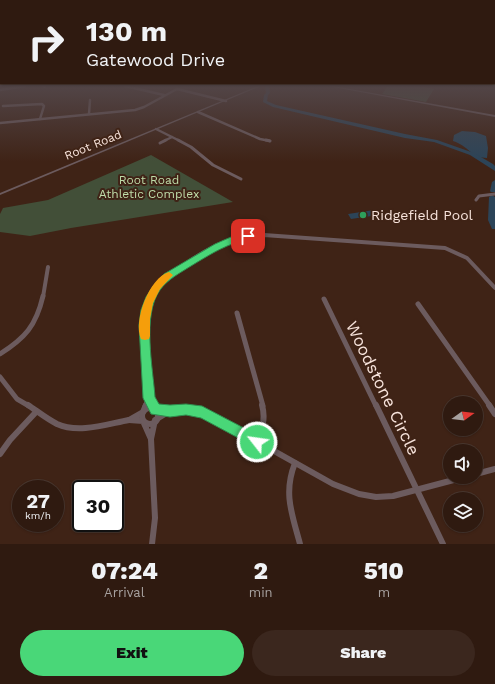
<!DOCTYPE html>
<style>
:root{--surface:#2f1a10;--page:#3b271e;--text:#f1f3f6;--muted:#a7a19f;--line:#4a3830;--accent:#49d778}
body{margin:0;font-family:"Work Sans",sans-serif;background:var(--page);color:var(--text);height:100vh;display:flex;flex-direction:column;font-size:15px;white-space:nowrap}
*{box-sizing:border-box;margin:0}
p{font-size:13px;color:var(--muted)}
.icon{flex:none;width:22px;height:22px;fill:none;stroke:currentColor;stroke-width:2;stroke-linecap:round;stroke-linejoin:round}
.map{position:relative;height:544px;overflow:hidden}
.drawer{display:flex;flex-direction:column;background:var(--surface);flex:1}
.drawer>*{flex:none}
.guide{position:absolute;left:0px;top:0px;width:495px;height:84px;box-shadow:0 1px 3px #0004,0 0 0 1px var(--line);background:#2f1a10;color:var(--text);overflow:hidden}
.needle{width:26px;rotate:75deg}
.controls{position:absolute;left:443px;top:396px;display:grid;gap:8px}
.controls a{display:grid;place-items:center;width:40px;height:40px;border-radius:50%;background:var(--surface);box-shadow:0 1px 3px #0004,0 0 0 1px var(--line);font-size:20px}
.speed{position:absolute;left:12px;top:480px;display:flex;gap:8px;font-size:20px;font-weight:700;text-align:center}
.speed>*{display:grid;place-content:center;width:52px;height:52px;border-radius:50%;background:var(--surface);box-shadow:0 1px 3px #0004,0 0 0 1px var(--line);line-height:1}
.speed small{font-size:10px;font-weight:400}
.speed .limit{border:2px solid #111;border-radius:6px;background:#fff;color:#111}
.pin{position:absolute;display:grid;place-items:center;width:34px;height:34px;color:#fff;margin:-17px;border-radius:8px;box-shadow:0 2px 6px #0006}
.me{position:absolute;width:44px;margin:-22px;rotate:300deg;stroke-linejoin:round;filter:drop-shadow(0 0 3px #0008)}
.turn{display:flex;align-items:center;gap:14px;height:84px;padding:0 20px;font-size:18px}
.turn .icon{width:52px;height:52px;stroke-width:2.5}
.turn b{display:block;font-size:28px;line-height:34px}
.eta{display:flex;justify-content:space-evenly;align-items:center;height:68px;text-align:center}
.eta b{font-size:24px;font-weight:800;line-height:28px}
.primary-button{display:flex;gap:8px;margin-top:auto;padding:8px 20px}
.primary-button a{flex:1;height:46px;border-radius:24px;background:var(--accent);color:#111;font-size:16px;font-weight:800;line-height:46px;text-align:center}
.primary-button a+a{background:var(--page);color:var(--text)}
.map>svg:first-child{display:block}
</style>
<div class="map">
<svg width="495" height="544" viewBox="0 0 495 544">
<rect width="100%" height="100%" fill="#3f2316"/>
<g fill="#424f38">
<path d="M388,86H418L434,89L426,102L382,94Z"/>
<path d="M151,155L233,202L71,228L30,236L0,232V214L3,208L48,200Z"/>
</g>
<g fill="#2c4458">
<path d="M462,131L475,132L486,136L488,148L487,158C471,158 469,146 453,141L454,135Z"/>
<path d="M374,210L378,215L351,219L348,214Z"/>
</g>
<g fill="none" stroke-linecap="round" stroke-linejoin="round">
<g fill="#2c4458" fill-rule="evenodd">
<path d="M265,86H269L270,93L268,95L267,101L276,105L405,134L437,140L474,153L493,164L495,166V171L470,155L434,142L405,138L273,107L263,102L264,95L266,93Z"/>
<path d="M495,180V192H491L490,191L492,182Z"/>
<path d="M492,195L495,197V229H492L488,220L489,197Z"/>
</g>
<g stroke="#6c5b5e" stroke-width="2.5">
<path d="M43,86L45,87"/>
<path d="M125,86L164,95"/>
<path d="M0,90L25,86"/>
<path d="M3,106L42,104L44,106L40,119"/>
<path d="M198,112L260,139L270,141"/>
<path d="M89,114L90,100"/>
<path d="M0,123L135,110L144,107L177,89L226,101"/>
<path d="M156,129L180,141"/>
<path d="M164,141L172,137"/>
</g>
<g stroke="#6c5b5e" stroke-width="3">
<path d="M178,140L191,147L213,165L241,179"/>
<path d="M266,140L270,141"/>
<path d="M160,143L166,140"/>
<path d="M476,200L479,196L495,194"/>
</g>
<g stroke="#6c5b5e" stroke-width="4">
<path d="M43,297L48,267"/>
<path d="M151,297C166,273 206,248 233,239C243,236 253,235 264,235L445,248L467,258L495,288"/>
</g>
<g stroke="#6c5b5e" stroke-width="5">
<path d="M324,299L376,406"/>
<path d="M418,304L490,406"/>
<path d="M237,313L263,406"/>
<path d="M0,354C25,338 36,326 43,296"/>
<path d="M0,377L17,399L29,406"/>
<path d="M149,398L145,319L147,308L152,296"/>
<path d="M145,406L149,398L154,406"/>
</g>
<g stroke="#6c5b5e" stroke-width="6">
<path d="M28,405C37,411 47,419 57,424C79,434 107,424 129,420"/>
<path d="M146,405L143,412L129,420L143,421L151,439L155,420L170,411L155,409L153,405"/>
<path d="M376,405L443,544"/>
<path d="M489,405L495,414"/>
<circle cx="150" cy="416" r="8"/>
<path d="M170,411L186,409L208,414L333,484L359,494L376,497L393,496L465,477"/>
<path d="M151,439L155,518L152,544"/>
<path d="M257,442C262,429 266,419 262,405"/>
<path d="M0,454L10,440L36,412"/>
<path d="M295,463C283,493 292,514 300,544"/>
<path d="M476,474L495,469"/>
</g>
<g fill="#6c5b5e" fill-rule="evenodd">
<path d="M258,86H261L0,195V193Z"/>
<path d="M328,86H333L495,115V117Z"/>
</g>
</g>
<linearGradient id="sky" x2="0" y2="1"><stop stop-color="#23130c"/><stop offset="0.53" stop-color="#524547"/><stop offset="1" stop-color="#524547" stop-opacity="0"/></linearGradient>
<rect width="495" height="162" fill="url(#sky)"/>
<path fill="#49d778" stroke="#2f8c4e" d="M248,234H251L253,236L251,238C225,245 214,252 191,266C180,273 168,279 160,290C142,315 153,368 155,397L159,404L170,405L186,404L202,406L261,437L263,442L261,446L257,448L201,418L186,415L170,417L151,414L143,398L139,325L141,310L146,297L154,285L164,274L215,244L231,237Z"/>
<path fill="#f59e0b" d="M169,272L173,275L160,289L153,303L150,319V336L149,339L145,340L141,339C133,321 149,278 169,272Z"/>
<circle fill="#2e9e5b" stroke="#3f2316" stroke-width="1.5" cx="363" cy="215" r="4"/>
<g text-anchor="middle" stroke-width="4" stroke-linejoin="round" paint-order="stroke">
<g font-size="12" fill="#f7e3db" stroke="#3f2316">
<text transform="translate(93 145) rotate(-22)" y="4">Root Road</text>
</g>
<g font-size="12" fill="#bfddaa" stroke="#3f2316">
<text x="149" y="184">Root Road<tspan x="149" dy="14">Athletic Complex</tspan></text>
</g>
<g font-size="14" fill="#f7e3db" stroke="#3f2316" text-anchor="start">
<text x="371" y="220">Ridgefield Pool</text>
</g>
<g font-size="17" fill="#f7e3db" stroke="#3f2316">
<text transform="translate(383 388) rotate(64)" y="6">Woodstone Circle</text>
</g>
</g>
</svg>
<div class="controls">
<a><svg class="needle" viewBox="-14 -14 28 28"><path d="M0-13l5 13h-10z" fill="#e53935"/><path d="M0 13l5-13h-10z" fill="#a7a19f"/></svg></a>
<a><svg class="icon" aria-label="sound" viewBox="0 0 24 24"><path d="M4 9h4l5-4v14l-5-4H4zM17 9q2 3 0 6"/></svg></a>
<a><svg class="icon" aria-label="layers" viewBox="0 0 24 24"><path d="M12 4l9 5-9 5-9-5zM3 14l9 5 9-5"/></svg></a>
</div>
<div class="speed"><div>27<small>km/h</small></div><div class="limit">30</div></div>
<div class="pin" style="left:248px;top:236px;background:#d93025"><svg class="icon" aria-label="arrive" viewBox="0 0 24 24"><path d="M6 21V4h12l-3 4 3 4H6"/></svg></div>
<svg class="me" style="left:257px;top:442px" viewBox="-20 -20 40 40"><circle r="17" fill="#49d778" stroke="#fff" stroke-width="3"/><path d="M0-11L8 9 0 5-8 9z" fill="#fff"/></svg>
<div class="guide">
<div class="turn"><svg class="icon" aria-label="right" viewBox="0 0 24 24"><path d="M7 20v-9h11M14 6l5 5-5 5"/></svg><div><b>130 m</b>Gatewood Drive</div></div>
</div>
</div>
<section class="drawer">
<div class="eta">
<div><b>07:24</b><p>Arrival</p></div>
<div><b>2</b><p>min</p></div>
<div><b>510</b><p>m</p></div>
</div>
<div class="primary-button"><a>Exit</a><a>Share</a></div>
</section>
